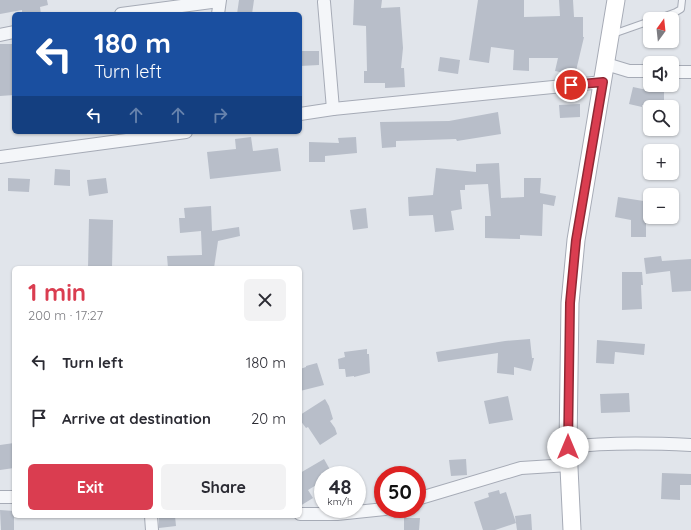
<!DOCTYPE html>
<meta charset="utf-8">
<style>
:root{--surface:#fff;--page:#f2f2f3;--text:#2b2b33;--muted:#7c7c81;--accent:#da3d50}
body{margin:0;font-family:Quicksand,sans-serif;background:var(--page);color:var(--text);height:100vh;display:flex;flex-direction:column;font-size:15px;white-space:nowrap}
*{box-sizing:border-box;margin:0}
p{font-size:13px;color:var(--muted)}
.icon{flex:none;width:22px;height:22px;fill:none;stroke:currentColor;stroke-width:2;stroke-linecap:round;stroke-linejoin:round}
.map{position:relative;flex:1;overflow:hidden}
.side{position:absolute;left:12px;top:266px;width:290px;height:252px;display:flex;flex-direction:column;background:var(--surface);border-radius:6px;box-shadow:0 1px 3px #0004}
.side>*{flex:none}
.guide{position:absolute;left:12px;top:12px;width:290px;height:122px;border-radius:6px;box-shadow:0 1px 3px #0004;background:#1a4fa0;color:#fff;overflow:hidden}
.needle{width:26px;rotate:15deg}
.tools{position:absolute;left:643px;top:12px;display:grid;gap:8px}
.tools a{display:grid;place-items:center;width:36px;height:36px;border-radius:6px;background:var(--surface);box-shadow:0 1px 3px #0004;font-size:20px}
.speed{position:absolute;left:314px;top:466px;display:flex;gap:8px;font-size:20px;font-weight:700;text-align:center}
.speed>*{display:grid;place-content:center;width:52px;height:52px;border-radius:50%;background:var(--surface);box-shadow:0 1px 3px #0004;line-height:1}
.speed small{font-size:10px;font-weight:400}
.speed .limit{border:6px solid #d22;background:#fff;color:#111}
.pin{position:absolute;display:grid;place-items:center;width:34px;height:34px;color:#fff;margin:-17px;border:2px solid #fff;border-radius:50%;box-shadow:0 1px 4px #0007}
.me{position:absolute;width:44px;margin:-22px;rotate:0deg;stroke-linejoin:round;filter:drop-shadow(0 0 3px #0008)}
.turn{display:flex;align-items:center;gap:14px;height:84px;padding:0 16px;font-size:18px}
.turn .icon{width:52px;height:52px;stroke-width:2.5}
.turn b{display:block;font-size:28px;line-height:34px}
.lanes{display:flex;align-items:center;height:38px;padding:0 16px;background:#0003;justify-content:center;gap:20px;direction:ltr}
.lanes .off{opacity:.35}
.round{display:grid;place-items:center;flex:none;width:42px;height:42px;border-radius:6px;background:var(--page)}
.headline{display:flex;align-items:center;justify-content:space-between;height:68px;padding:0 16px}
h1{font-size:24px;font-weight:800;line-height:30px;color:var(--accent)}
.primary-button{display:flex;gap:8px;margin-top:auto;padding:8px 16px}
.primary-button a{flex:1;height:46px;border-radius:6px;background:var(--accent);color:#fff;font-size:16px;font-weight:800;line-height:46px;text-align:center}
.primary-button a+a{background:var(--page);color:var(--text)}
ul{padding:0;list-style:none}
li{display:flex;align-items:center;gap:12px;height:56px;padding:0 16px}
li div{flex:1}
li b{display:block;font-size:15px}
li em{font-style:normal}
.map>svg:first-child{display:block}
</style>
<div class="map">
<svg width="691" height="530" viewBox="0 0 691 530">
<rect width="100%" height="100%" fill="#e1e5eb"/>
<g fill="#b8bec9">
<path d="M0,0H47L48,5L40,7L41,14H22V10L0,14Z"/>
<path d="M239,0H254L252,14H237Z"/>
<path d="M354,0H382L381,8L400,7L403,48L401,68H404L405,87L385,88V83H364V71H367L366,26L353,25Z"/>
<path d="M478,0H524V17L560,16L559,0H573L574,17H583V37H584L575,75L555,71L558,58H529V71L513,70L514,50L491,47L489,63L469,60Z"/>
<path d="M0,44H14V95L0,96Z"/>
<path d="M300,51H319V65L300,66Z"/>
<path d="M440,57L460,60L458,74L438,71Z"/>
<path d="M633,87L647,90H664V105H642V107L629,104Z"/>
<path d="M580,104V117L560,118L559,105Z"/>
<path d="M498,112L501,134L457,141L456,139L396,141V147L382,148L380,122L449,121Z"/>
<path d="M251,137L253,151L278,148L281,171L210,179L207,152L236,149L235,139Z"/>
<path d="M356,137L357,153L325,156V162H309V142L339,143L338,138Z"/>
<path d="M499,163L501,198L524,197V178H541L540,193L556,196L554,206L543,204L542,236L520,235V239L485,238V216H491L488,184L465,185V190H460L462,209L451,211L454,230L435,232L433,215L409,216L408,197L433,195L436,168L476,172V164Z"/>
<path d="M55,169L70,170V186L54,185Z"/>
<path d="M8,178L30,179L29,192L8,191Z"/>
<path d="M106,178L108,193L89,196L87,180Z"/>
<path d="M618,197L650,202V223L646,222V237H631V220L615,217Z"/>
<path d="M211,206L212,231L239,227L240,236L218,241L214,268H168L167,256L202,255L201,231L180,233L179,218H185L184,208Z"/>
<path d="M366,208L368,228L353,230L350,210Z"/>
<path d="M89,219L113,220L112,268H88Z"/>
<path d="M661,256L662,261L691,259V291L672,292L670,271L646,274L644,258Z"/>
<path d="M622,272H642L643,285H641L642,309L622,310Z"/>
<path d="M530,339L532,358H534L531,371L514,367V375L497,373L498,353L438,362L436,352L505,341Z"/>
<path d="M597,340L645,344L644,355L615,352L614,364L596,363Z"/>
<path d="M367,349V354H369L370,373L354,377V376L346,377L345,369H339L338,359L345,357L344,352Z"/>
<path d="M317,363L324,385L300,391V369L306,367V366Z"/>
<path d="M629,393L630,412L601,413L600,394Z"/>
<path d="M508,396L513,420L489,424L484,401Z"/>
<path d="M325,399L329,406L333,419L330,421L335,428L337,434L320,445L308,427L306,428L300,420V415Z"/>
<path d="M14,443V468L0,470V445Z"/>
<path d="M324,459L333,475H323V481L308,490L313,498L300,506V473Z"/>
<path d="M466,459L467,475L451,476L449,460Z"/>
<path d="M662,473L691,474V485H680V500L661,499Z"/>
<path d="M499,490L500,494L506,492L516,523L495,530H483L474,502L489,497L488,493Z"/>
<path d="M0,510L14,511V530H1Z"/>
<path d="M531,514L532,530H517L515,516Z"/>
<path d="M159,516H175L176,526L159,528Z"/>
<path d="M404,518H420L419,530H404Z"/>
</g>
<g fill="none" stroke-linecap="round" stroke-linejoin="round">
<g stroke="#a6abb6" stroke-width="8">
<g id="lane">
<path d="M657,19L676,12L681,9L682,0"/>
<path d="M613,34L650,21"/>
</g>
</g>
<g stroke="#a6abb6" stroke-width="14">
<g id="street">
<path d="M324,2L333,109"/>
<path d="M121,14L219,1"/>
<path d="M218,14L220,0"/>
<path d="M0,35L14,32"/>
<path d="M606,64L629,71H650"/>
<path d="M672,72H691"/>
<path d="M300,114L333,109L603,82"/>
<path d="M0,157L186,132"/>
<path d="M568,447C609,442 650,443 691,445"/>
<path d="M0,497H14"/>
<path d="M417,499L521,468L569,465"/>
<path d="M300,514H337L385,509"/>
<path d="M151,516L152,530"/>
</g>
</g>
<g stroke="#a6abb6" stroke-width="19">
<path id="secondary" d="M572,530L568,447L570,303L576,240L616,0"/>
</g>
<use href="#lane" stroke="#f4f6f9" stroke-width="6"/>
<use href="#street" stroke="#f4f6f9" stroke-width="12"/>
<use href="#secondary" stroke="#fff" stroke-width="17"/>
</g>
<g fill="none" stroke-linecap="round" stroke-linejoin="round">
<g stroke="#8e2834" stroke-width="10">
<path id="route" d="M568,447L570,303L576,240L603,82L571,85"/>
</g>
<use href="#route" stroke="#da3d50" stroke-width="7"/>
</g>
</svg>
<div class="tools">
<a><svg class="needle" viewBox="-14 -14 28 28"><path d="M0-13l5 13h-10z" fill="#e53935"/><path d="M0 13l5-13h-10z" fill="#7c7c81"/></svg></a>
<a><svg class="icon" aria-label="sound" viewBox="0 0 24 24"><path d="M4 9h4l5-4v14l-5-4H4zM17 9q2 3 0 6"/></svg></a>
<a><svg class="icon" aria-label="search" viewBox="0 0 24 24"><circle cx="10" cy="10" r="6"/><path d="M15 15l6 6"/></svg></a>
<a>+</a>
<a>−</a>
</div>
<div class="speed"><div>48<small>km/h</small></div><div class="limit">50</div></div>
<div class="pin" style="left:571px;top:85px;background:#d93025"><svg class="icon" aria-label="arrive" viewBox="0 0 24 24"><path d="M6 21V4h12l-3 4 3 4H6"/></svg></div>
<svg class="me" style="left:568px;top:447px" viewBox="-20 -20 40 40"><circle r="19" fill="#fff"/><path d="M0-13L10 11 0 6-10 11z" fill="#da3d50"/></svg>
<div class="guide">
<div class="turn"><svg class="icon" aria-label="left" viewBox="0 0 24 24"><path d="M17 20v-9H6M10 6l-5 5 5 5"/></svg><div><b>180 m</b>Turn left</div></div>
<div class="lanes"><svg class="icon" aria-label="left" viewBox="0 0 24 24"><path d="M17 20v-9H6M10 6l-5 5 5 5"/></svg><svg class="icon off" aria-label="ahead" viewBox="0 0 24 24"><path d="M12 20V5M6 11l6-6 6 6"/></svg><svg class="icon off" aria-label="ahead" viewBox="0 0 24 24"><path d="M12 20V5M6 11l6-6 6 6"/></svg><svg class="icon off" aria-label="right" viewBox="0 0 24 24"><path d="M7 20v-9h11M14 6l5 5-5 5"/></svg></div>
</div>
<section class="side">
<div class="headline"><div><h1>1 min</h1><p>200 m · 17:27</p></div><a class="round"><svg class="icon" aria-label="close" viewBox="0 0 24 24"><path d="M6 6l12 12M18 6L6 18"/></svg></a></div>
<ul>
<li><svg class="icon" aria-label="left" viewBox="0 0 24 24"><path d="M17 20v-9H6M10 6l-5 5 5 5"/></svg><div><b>Turn left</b></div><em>180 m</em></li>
<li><svg class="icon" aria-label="arrive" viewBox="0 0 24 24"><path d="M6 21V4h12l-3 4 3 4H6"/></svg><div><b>Arrive at destination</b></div><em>20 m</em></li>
</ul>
<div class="primary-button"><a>Exit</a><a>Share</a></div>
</section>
</div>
